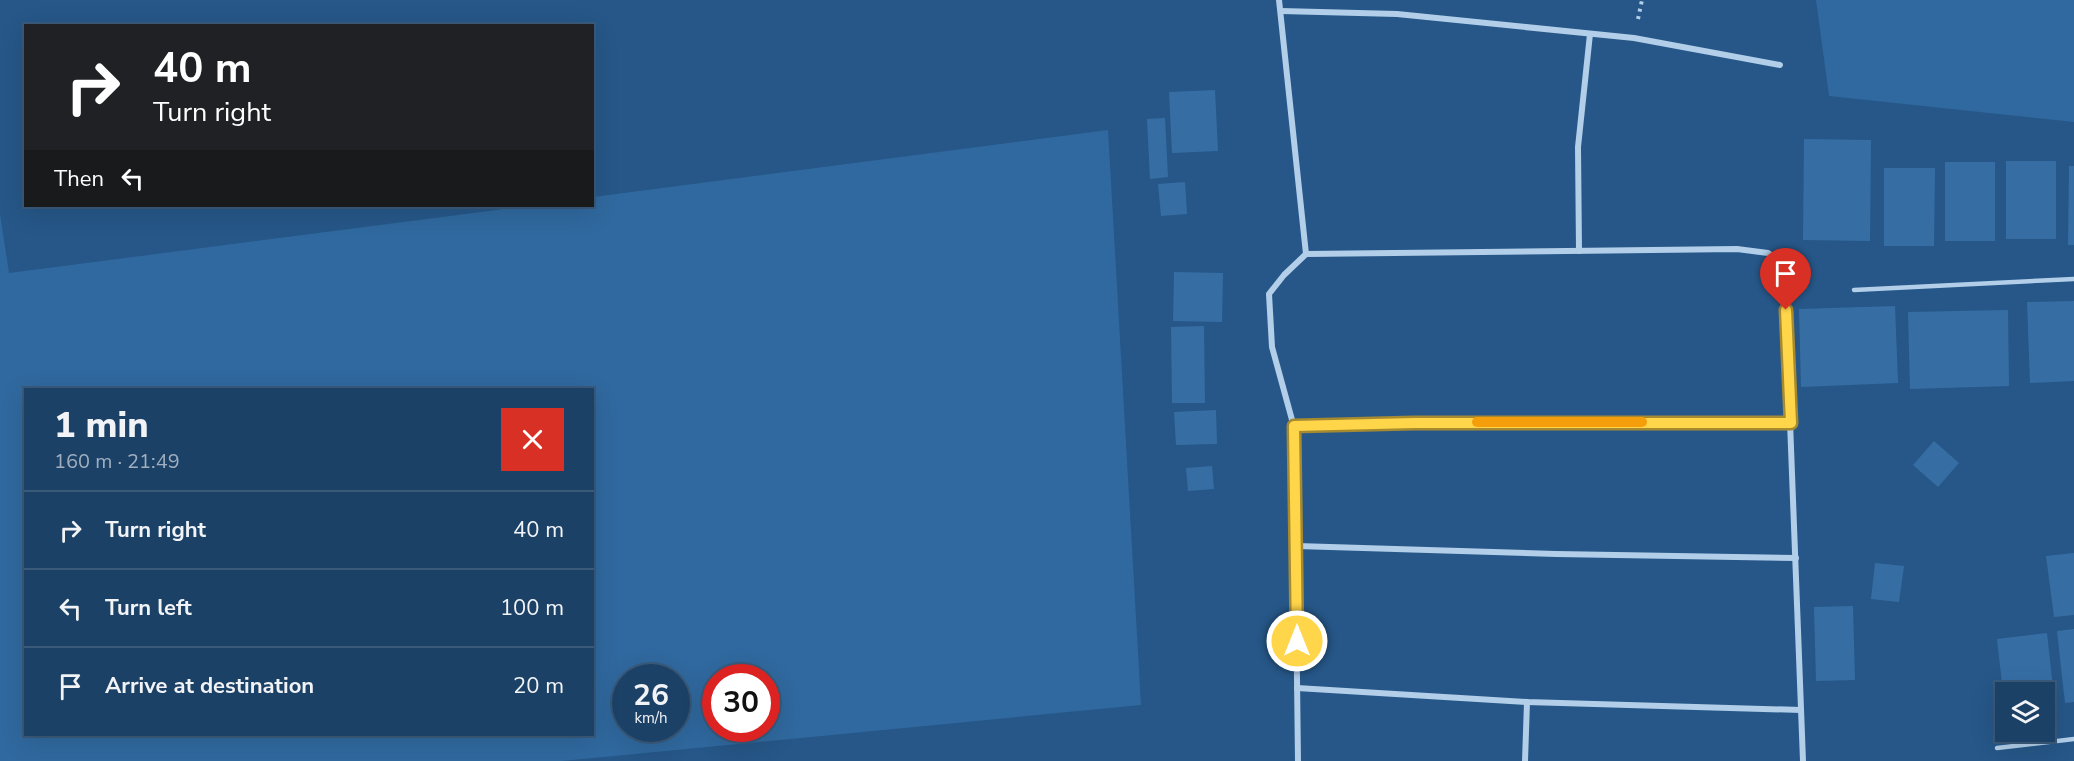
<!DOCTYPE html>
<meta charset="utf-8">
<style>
:root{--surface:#1c4166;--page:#25486c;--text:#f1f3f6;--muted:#a0afbf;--line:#3a5a7a}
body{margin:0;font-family:"Nunito Sans",sans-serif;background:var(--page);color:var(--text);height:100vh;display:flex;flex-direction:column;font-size:22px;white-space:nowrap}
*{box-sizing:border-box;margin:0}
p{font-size:20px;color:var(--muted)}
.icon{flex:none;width:33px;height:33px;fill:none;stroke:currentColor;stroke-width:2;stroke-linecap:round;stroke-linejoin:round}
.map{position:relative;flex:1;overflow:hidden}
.sheet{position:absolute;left:24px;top:388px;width:570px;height:348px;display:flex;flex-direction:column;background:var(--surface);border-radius:0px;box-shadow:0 6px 24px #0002,0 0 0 2px var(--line)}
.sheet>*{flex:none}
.top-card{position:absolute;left:24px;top:24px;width:570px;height:183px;border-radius:0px;box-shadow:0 6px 24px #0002,0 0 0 2px var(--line);background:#202124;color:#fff;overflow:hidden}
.buttons{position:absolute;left:1995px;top:682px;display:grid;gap:12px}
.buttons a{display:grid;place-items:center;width:60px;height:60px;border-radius:0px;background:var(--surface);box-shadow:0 6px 24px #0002,0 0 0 2px var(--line);font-size:30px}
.speed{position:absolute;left:612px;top:664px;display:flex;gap:12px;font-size:30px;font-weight:700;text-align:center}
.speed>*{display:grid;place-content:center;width:78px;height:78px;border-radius:50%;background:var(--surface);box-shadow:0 6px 24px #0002,0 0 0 2px var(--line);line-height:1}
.speed small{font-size:15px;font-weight:400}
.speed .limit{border:9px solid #d22;background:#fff;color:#111}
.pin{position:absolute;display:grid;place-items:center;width:51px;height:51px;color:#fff;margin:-62px -26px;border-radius:50% 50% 50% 0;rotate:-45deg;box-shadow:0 0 6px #0007}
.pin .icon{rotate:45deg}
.me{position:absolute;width:66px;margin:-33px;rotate:0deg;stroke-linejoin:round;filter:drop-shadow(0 0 4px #0008)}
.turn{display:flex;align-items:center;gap:21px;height:126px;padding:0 30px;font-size:27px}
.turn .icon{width:78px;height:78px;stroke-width:2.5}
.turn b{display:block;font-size:42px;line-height:51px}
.then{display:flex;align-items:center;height:57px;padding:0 30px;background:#0003;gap:12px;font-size:22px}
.round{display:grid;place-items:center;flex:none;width:63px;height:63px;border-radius:0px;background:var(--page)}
.head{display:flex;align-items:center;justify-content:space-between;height:102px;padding:0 30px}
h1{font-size:36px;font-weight:800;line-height:45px}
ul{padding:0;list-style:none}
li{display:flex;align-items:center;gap:18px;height:78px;padding:0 30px;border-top:2px solid var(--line)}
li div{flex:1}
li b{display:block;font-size:22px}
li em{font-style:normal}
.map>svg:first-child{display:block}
</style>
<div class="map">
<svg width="2074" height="761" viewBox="0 0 2074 761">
<rect width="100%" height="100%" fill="#265788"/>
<g fill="#30699f" fill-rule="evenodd">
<path d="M1816,0H2074V122L1829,96Z"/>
<path d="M1108,130L1141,705L562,761H0V214L9,273L528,206H592L593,197ZM26,390H592V735H26ZM626,678H676V729H626ZM716,678H766V729H716Z"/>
</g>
<g fill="#366ea4">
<path d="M1215,90L1218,151L1172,153L1169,92Z"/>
<path d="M1165,118L1168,177L1150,179L1147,119Z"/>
<path d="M1804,139L1871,140L1870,241L1803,240Z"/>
<rect x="2006" y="161" width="50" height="78"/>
<rect x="1945" y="162" width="50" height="79"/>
<path d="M2069,166H2074V245H2068Z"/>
<path d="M1884,168H1935L1934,246H1884Z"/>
<path d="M1185,182L1187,214L1161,216L1158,184Z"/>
<path d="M1174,272L1223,273L1222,322L1173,321Z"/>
<path d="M2074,301V381L2030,383L2027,302Z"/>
<path d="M1895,306L1898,383L1801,387L1799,309Z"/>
<path d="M2008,310L2009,386L1910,389L1908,312Z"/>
<path d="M1204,326L1205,403H1172L1171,327Z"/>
<path d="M1216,410L1217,444L1176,445L1174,412Z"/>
<path d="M1934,441L1959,463L1938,487L1913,465Z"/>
<path d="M1212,466L1214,489L1188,491L1186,468Z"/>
<path d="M2074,553V615L2054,617L2046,556Z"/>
<path d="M1875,563L1904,566L1899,602L1871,599Z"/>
<path d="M1853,606L1855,680L1816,681L1814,607Z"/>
<path d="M2074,629V702L2065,703L2057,631Z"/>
<path d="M2047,633L2055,706L2044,707V693H2006L2004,701L1997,639Z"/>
</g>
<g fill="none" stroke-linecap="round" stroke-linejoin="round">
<path stroke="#b2cee9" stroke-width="4" stroke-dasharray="3 4.5" stroke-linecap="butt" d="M1638,19L1642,0"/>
<g stroke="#b2cee9" stroke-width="4.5">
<path d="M1854,290L2074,279"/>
<path d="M1997,748L2074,739"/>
</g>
<g stroke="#b2cee9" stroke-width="6">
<path d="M1279,0L1306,254L1737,249L1768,253L1784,265L1803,761"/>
<path d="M1281,11L1397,14L1634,38L1780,65"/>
<path d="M1579,251L1578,147L1590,34"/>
<path d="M1294,427L1414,423H1791"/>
<path d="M1297,546L1556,554L1796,558"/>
<path d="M1297,688L1527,702L1801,710"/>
<path d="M1298,761L1294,427L1272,347L1269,294L1284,275L1306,254"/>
<path d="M1525,761L1527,702"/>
</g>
</g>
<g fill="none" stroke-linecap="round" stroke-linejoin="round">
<g stroke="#a68a30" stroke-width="15">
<path id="route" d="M1297,641L1294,426L1414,423H1791L1786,310"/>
</g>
<use href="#route" stroke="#ffd54a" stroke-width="10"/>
<path stroke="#f59e0b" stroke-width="10" d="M1477,422H1642"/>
</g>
</svg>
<div class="buttons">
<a><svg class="icon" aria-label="layers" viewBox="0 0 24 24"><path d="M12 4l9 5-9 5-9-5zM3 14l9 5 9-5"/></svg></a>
</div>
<div class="speed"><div>26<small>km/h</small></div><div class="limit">30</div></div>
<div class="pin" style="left:1786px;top:310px;background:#d93025"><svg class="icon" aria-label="arrive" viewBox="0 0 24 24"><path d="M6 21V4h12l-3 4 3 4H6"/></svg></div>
<svg class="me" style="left:1297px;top:641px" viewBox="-20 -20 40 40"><circle r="17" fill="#ffd54a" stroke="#fff" stroke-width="3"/><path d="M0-11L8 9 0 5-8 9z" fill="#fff"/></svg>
<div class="top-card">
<div class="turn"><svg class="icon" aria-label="right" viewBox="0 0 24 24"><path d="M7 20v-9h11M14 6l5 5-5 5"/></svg><div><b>40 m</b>Turn right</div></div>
<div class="then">Then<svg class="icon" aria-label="left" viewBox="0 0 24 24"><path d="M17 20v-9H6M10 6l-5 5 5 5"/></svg></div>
</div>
<section class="sheet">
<div class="head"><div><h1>1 min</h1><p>160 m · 21:49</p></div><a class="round" style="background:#d93025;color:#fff"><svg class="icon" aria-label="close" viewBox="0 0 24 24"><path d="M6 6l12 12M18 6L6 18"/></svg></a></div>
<ul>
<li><svg class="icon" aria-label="right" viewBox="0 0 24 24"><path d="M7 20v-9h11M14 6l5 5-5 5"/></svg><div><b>Turn right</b></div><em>40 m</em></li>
<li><svg class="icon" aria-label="left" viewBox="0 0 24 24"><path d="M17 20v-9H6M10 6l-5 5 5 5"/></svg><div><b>Turn left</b></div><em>100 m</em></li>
<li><svg class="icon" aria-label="arrive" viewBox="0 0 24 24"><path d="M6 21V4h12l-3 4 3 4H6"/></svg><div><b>Arrive at destination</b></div><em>20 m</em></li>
</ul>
</section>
</div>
